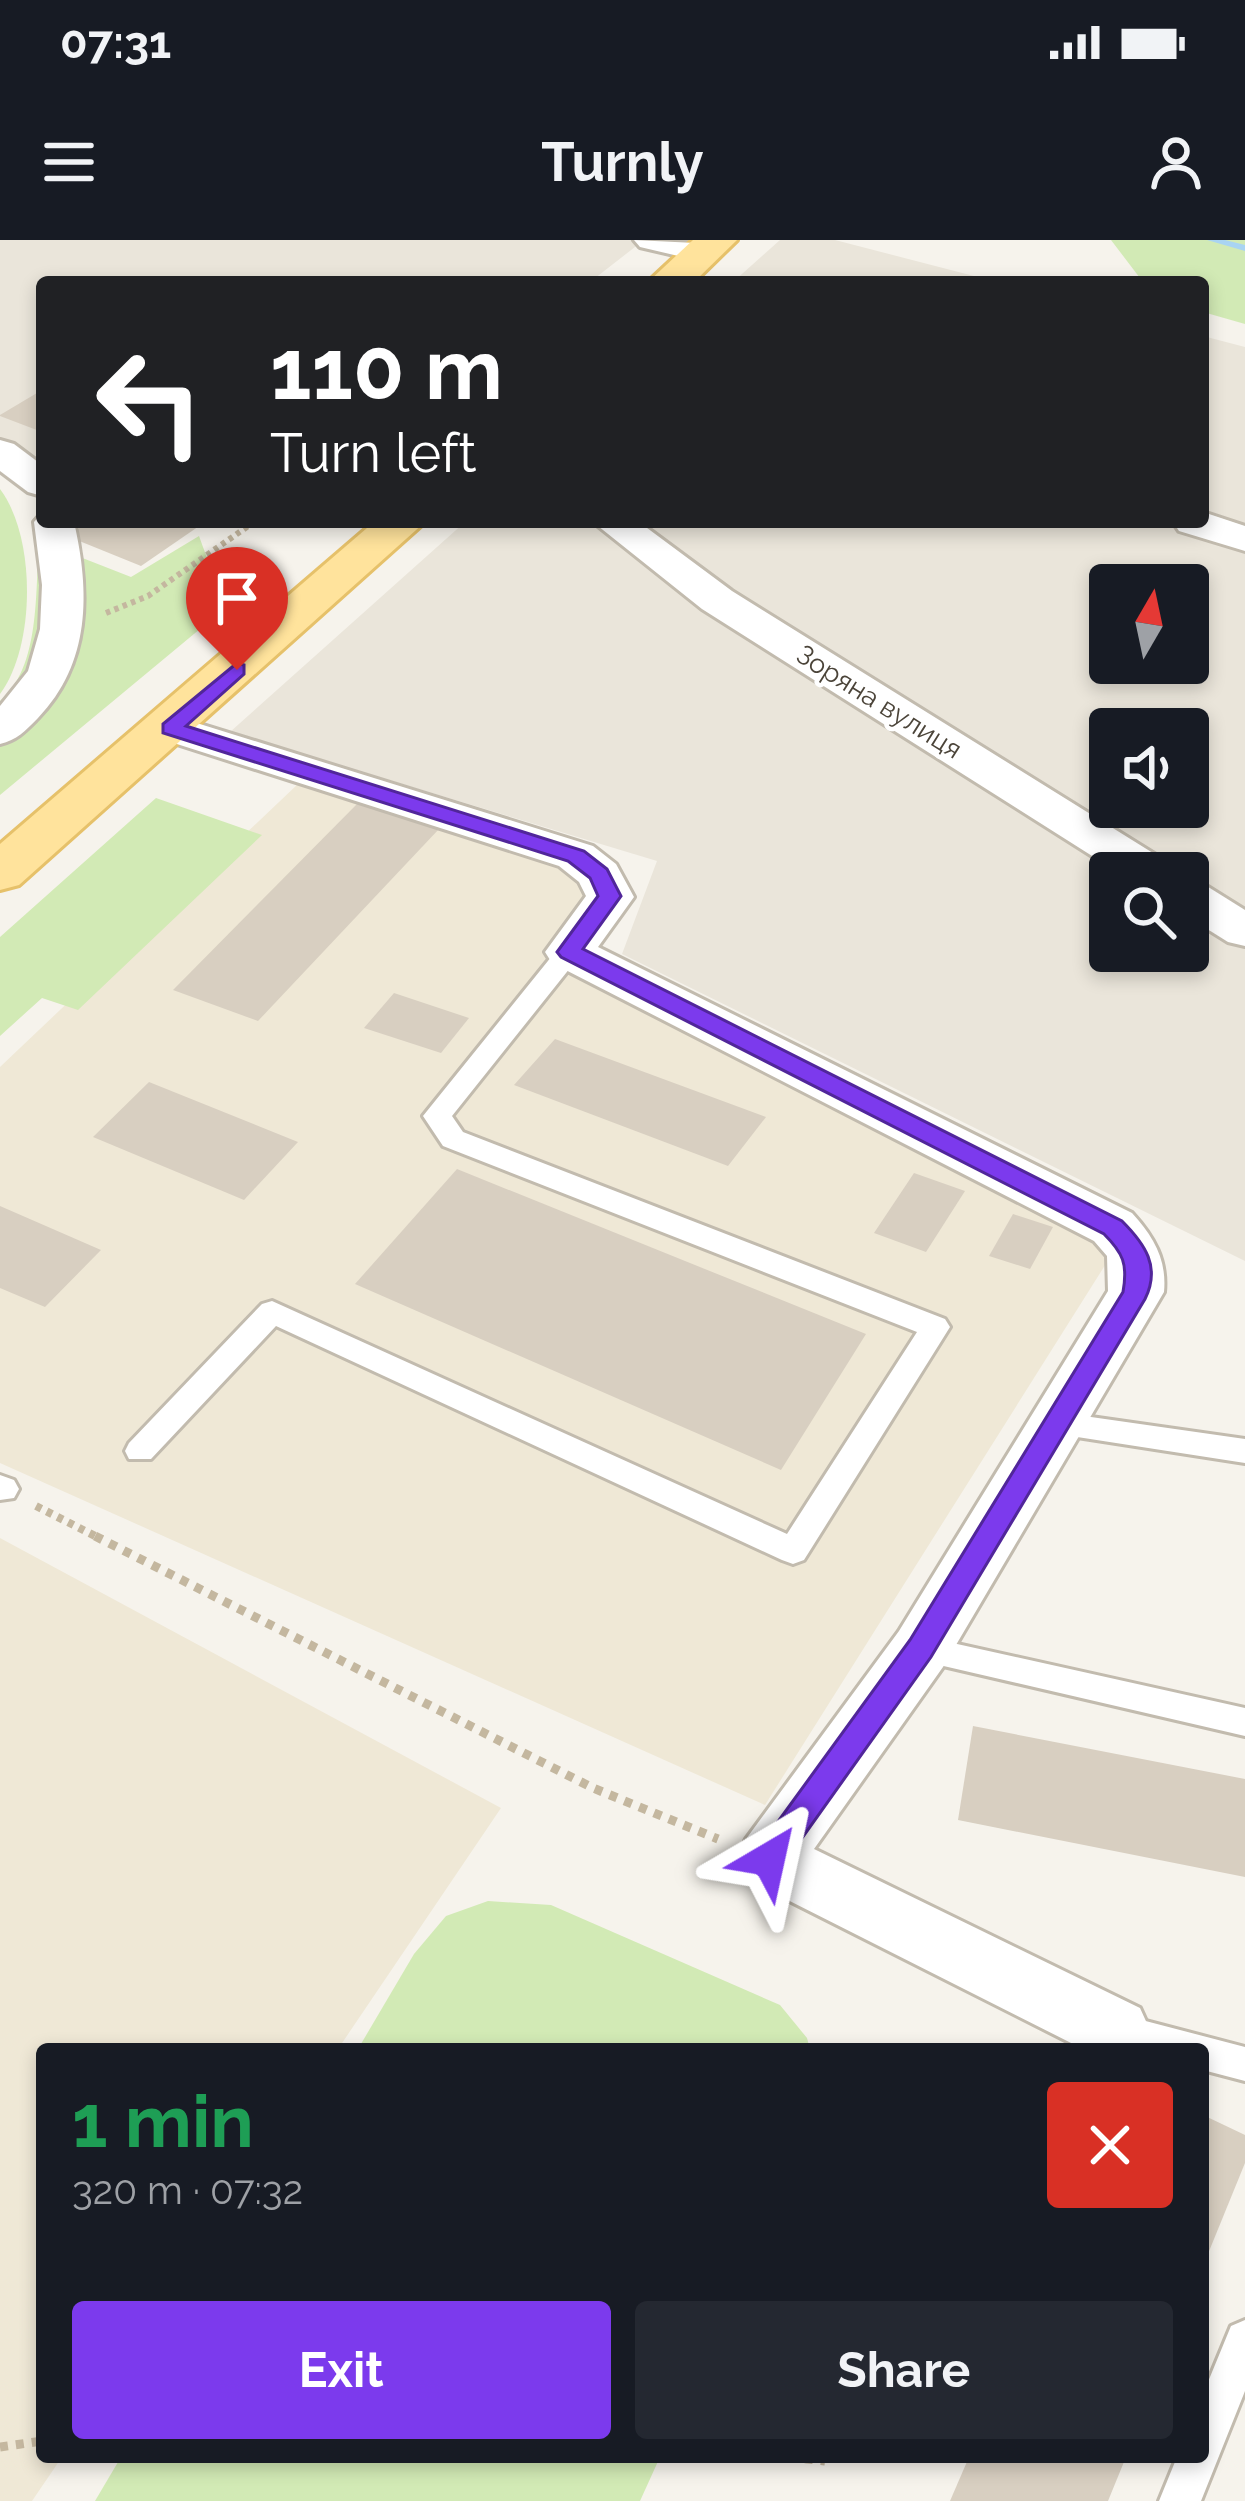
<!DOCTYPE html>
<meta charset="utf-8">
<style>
:root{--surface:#171b24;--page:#242831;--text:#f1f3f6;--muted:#9ea1a6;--accent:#7c3aed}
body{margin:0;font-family:Raleway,sans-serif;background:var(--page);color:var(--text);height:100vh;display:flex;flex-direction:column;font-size:45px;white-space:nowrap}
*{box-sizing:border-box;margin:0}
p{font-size:39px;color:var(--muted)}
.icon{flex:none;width:66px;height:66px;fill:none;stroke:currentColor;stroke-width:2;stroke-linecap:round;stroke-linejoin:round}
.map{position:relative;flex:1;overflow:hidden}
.sheet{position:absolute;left:36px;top:1803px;width:1173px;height:420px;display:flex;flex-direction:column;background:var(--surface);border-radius:12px;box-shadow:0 6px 18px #0003}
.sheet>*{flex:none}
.banner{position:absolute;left:36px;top:36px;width:1173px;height:252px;border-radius:12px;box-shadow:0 6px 18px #0003;background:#202124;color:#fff;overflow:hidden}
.needle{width:78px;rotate:9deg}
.buttons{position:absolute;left:1089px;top:324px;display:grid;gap:24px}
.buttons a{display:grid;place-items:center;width:120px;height:120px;border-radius:12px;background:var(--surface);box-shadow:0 6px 18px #0003;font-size:60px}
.pin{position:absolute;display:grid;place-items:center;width:102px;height:102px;color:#fff;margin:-123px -51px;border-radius:50% 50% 50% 0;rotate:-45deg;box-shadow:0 0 12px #0007}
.pin .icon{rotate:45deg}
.me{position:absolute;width:132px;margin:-66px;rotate:36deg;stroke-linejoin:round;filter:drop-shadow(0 0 9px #0008)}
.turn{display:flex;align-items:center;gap:42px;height:252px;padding:0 36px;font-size:54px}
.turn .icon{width:156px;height:156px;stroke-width:2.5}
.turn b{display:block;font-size:84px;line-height:102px}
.round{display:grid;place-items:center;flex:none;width:126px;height:126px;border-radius:12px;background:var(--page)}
.headline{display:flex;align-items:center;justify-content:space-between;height:204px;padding:0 36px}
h1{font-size:72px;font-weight:700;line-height:90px;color:#1e9e55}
.action{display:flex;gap:24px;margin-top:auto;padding:24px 36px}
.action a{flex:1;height:138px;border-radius:12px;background:var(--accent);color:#fff;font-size:48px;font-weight:700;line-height:138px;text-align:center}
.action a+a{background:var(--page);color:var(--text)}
.status{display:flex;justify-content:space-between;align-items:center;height:84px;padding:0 60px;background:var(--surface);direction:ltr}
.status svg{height:33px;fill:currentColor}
header{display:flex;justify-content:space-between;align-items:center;height:156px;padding:0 36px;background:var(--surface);font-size:54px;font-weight:700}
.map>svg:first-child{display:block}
</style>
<div class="status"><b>07:31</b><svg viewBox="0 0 49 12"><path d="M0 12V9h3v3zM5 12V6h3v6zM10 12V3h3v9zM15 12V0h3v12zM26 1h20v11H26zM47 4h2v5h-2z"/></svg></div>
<header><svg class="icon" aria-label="menu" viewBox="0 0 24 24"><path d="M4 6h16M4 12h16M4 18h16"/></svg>Turnly<svg class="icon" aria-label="person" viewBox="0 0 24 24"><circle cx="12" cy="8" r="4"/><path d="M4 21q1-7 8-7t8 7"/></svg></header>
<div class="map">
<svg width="1245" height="2261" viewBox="0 0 1245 2261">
<rect width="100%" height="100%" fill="#f6f3ec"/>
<g fill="#eae5da" fill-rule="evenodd">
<path d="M0,0H644L590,42H42V225L0,209Z"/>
<path d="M780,0H835L997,42H733Z"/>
<path d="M1203,96L1245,107V1021L622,714L657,621L230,492L465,282H1203ZM1110,345H1188V423H1110ZM1110,489H1188V567H1110ZM1110,633H1188V711H1110Z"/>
</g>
<g fill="#efe8d6">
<path d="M299,543L567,626L592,657L546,719L1114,1011L765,1565L0,1223V827Z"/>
<path d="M0,1298L501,1568L338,1809H42V2217H62L32,2261H0Z"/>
</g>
<g fill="#d2eab5">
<path d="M1111,0H1245V84L1203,72V42H1143Z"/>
<path d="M0,249C36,297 36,405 0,454Z"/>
<path d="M199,296L211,329L259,340L0,555V461C41,427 35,350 39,301L131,337Z"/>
<path d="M156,558L262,595L78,770L42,758L0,796V697Z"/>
<path d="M488,1661L551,1665L780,1765L807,1798L810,1809H358L414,1714L446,1676Z"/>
<path d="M121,2217H660L640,2261H95Z"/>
</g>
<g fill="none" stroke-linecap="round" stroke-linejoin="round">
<path fill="#a9d4f2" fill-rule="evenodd" d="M1207,0H1225L1245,5V11Z"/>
</g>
<g fill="#d8cfc1">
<path d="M42,150V192L0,176V175Z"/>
<path d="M88,282H205L141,326L67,296Z"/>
<path d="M358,563L439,589L258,781L173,750Z"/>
<path d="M394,753L469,778L441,813L364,788Z"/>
<path d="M555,799L766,877L728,926L514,845Z"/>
<path d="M149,842L298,902L244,960L93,897Z"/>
<path d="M457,929L866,1094L781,1230L355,1044Z"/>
<path d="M914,933L965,951L926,1012L874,993Z"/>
<path d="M0,966L101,1010L45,1067L0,1048Z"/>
<path d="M1013,974L1053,987L1030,1029L989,1016Z"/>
<path d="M973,1486L1245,1539V1637L958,1580Z"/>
<path d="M1203,1875L1245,1895V1923L1203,2026Z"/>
<path d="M969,2217H1126L1108,2261H950Z"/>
</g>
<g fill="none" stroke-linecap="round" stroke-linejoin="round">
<g stroke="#c2bbae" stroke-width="6">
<g id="service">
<path d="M569,704L582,712L578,718L452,876L463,892L945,1079L950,1087L804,1320L793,1324L782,1320L276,1086L151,1219H129L125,1211L129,1203L262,1064L272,1061L787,1294L917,1092L443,906L423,876L560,706Z"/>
<path d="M1056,1172L1245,1199V1223L1045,1192L1041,1184L1045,1176Z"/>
<path d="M0,1235L14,1240L19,1249L14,1258L0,1260Z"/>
<path d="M921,1396L1245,1468V1496L909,1418L905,1409L909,1400Z"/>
<path d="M1115,1773L1245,1807V1841L1203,1830V1809H1124L1102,1802L1097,1790L1102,1778Z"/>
<path d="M1245,2080V2151L1201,2261H1159L1177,2217H1203V2154L1231,2086Z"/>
</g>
</g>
<g stroke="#c2bbae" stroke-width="6">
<g id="minor">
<path d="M634,0L716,4L722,11L716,18L704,22L640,7Z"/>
<path d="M0,200L14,204L42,225V256L28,252L0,231Z"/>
<path d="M1203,272L1245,286V311L1179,291L1173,282H1203Z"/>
<path d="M42,273V282H74C90,352 91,423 38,478C25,491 17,500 0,504V466L28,431L40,389L42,345L34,282Z"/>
<path d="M593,282H639L732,351L1169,623L1176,633H1119L702,369Z"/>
<path d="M171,475L593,606L616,624L634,657L598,707L1132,973C1154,997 1167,1020 1164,1052L943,1427L814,1609L1140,1768L1150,1790L1141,1809H1083L746,1639L736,1619L746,1599L899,1391L1108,1051L1107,1016L1094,1001L552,723L545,712L586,656L579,642L559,626L155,497L149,488L155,479Z"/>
<path d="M1188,641L1205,645L1245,670V706L1228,702L1188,677Z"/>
</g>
</g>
<g stroke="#e6c16a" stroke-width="6">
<g id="primary">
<path d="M693,0H737L694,42H648Z"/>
<path d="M374,282H425L19,645L0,650V604Z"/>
</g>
</g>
<path stroke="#c4b79f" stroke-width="6" stroke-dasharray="4.5 4.5" stroke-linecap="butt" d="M106,373L148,356L254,282"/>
<path stroke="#c4b79f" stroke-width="8" stroke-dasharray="6 6" stroke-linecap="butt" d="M36,1266L101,1299"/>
<g stroke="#c4b79f" stroke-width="9" stroke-dasharray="8 8" stroke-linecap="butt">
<path d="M95,1296L593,1548L718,1599"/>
<path d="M0,2207L42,2201"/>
<path d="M789,2217L825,2221"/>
</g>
<use href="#service" fill="#fff" fill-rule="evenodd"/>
<use href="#minor" fill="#fff" fill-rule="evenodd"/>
<use href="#primary" fill="#ffe39c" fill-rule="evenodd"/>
</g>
<path fill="#7c3aed" stroke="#51269a" stroke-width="3" d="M237,423L244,425V434L186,486L584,611L607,629L621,656L583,709L1122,981C1145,1004 1161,1027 1145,1059L931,1417L780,1629L769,1633L758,1629L753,1619L758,1609L910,1400L1123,1052C1128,1024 1123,1013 1104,994L561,717L557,712L598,656L590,638L568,621L163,493V484Z"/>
<g text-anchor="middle" stroke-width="9" stroke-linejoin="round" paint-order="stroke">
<g font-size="27" fill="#4b4439" stroke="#fff">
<text transform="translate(879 462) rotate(32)" y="9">Зоряна вулиця</text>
</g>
</g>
</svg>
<div class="buttons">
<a><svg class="needle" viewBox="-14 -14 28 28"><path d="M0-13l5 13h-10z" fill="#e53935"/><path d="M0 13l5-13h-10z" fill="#9ea1a6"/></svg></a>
<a><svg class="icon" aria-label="sound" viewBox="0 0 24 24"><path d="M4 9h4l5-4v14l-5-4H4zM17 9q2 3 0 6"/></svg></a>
<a><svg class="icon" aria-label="search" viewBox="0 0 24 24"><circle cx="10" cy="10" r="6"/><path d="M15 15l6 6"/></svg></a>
</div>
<div class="pin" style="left:237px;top:430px;background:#d93025"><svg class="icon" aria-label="arrive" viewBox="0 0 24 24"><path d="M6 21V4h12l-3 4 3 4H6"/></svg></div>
<svg class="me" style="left:769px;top:1619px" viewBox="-20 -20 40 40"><path d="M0-17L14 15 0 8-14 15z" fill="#7c3aed" stroke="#fff" stroke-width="4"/></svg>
<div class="banner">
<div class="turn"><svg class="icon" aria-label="left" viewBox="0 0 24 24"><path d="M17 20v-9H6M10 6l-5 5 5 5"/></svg><div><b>110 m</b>Turn left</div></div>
</div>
<section class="sheet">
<div class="headline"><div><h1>1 min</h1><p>320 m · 07:32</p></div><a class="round" style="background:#d93025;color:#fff"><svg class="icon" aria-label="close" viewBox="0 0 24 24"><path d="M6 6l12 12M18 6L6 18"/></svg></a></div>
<div class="action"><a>Exit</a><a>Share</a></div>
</section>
</div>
